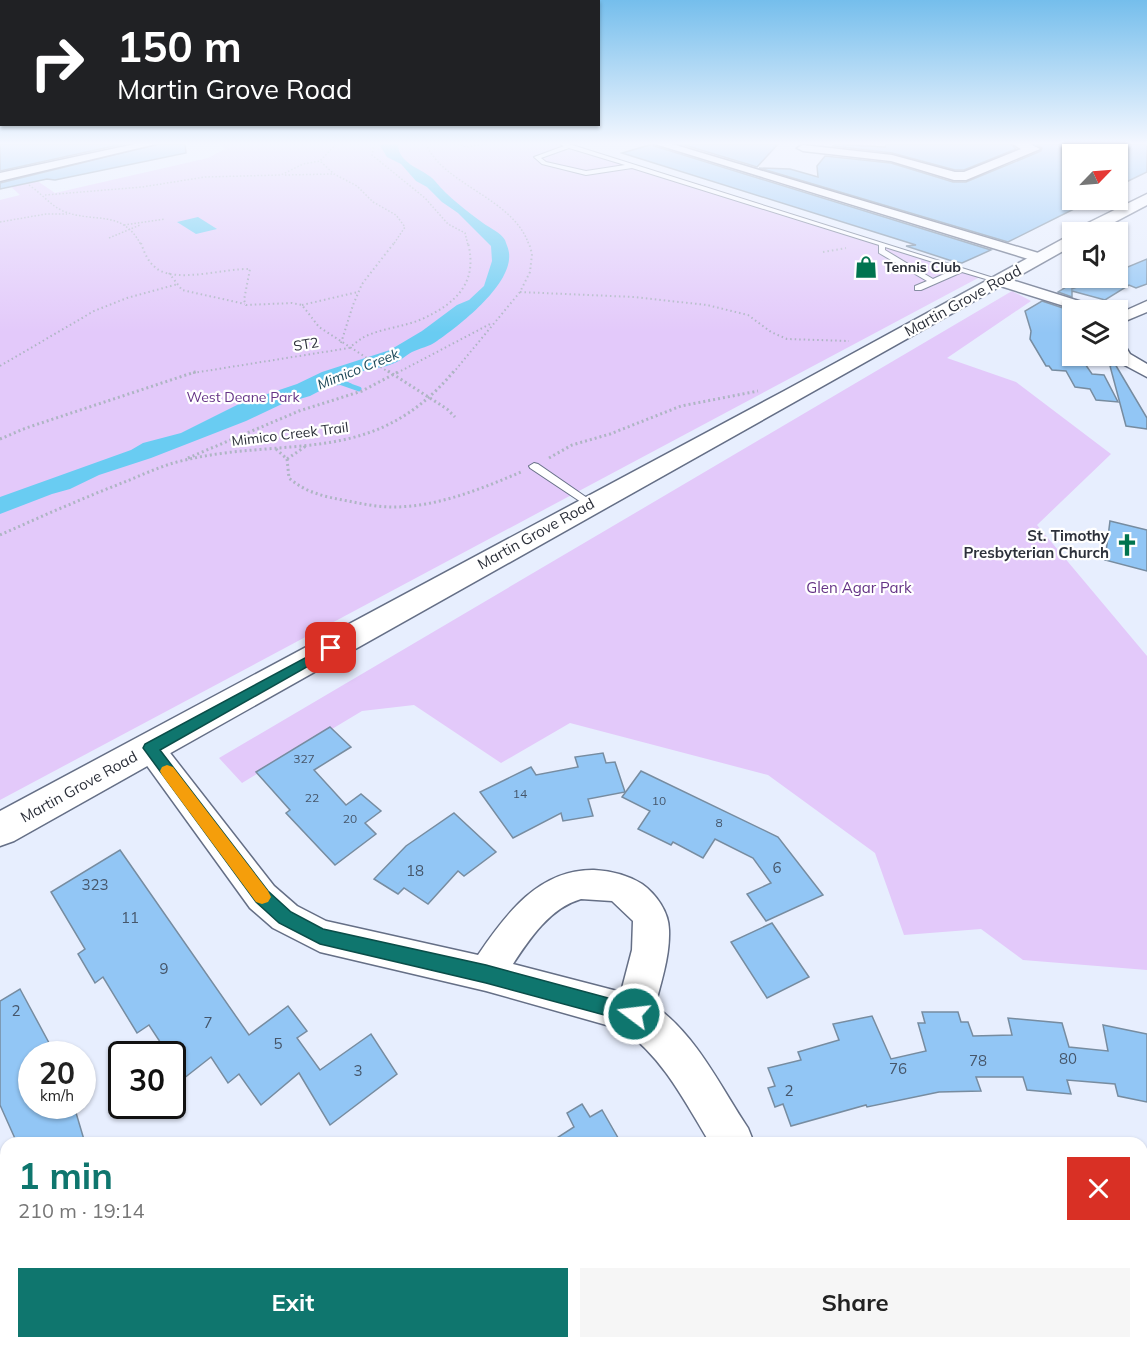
<!DOCTYPE html>
<meta charset="utf-8">
<style>
:root{--surface:#fff;--page:#f6f6f6;--text:#222;--muted:#767676;--accent:#0f766e}
body{margin:0;font-family:Mulish,sans-serif;background:var(--page);color:var(--text);height:100vh;display:flex;flex-direction:column;font-size:22px;white-space:nowrap}
*{box-sizing:border-box;margin:0}
p{font-size:20px;color:var(--muted)}
.icon{flex:none;width:33px;height:33px;fill:none;stroke:currentColor;stroke-width:2;stroke-linecap:round;stroke-linejoin:round}
.map{position:relative;flex:1;overflow:hidden}
.side{position:absolute;left:0px;top:1137px;width:1148px;height:212px;display:flex;flex-direction:column;background:var(--surface);border-radius:18px 18px 0 0;box-shadow:0 2px 4px #0004}
.side>*{flex:none}
.banner{position:absolute;left:0px;top:0px;width:600px;height:126px;box-shadow:0 2px 4px #0004;background:#202124;color:#fff;overflow:hidden}
.needle{width:39px;rotate:65deg}
.tools{position:absolute;left:1062px;top:144px;display:grid;gap:12px}
.tools a{display:grid;place-items:center;width:66px;height:66px;border-radius:0px;background:var(--surface);box-shadow:0 2px 4px #0004;font-size:30px}
.speed{position:absolute;left:18px;top:1041px;display:flex;gap:12px;font-size:30px;font-weight:700;text-align:center}
.speed>*{display:grid;place-content:center;width:78px;height:78px;border-radius:50%;background:var(--surface);box-shadow:0 2px 4px #0004;line-height:1}
.speed small{font-size:15px;font-weight:400}
.speed .limit{border:3px solid #111;border-radius:9px;background:#fff;color:#111}
.pin{position:absolute;display:grid;place-items:center;width:51px;height:51px;color:#fff;margin:-26px;border-radius:12px;box-shadow:0 3px 9px #0006}
.me{position:absolute;width:66px;margin:-33px;rotate:285deg;stroke-linejoin:round;filter:drop-shadow(0 0 4px #0008)}
.turn{display:flex;align-items:center;gap:21px;height:126px;padding:0 18px;font-size:27px}
.turn .icon{width:78px;height:78px;stroke-width:2.5}
.turn b{display:block;font-size:42px;line-height:51px}
.round{display:grid;place-items:center;flex:none;width:63px;height:63px;border-radius:0px;background:var(--page)}
.headline{display:flex;align-items:center;justify-content:space-between;height:102px;padding:0 18px}
h1{font-size:36px;font-weight:700;line-height:45px;color:var(--accent)}
.cta{display:flex;gap:12px;margin-top:auto;padding:12px 18px}
.cta a{flex:1;height:69px;border-radius:0px;background:var(--accent);color:#fff;font-size:24px;font-weight:700;line-height:69px;text-align:center}
.cta a+a{background:var(--page);color:var(--text)}
.map>svg:first-child{display:block}
</style>
<div class="map">
<svg width="1147" height="1348" viewBox="0 0 1147 1348">
<rect width="100%" height="100%" fill="#e7eefe"/>
<g fill="#e3c9fa">
<path d="M219,144H561L980,277L0,800V200L20,195L5,181L30,176L55,193L208,158L225,149Z"/>
<path d="M1012,291L1031,301L947,358L1016,382L1111,454L1037,525L1147,656V970L1023,960L981,929L904,935L875,853L768,775L570,723L501,763L414,705L362,711L242,783L219,758Z"/>
</g>
<g fill="#69ccf2">
<path d="M379,144H398C398,165 425,169 435,181C448,197 467,211 483,223C490,228 501,233 505,240C506,243 509,250 509,253C513,284 460,325 437,341C429,347 420,348 412,352C405,356 399,362 392,364C378,370 357,368 346,381L352,384L329,386L310,396L282,404L246,421L151,458L99,475L70,489L52,494L0,514V497L131,450L143,443L181,433L241,403L297,384L322,372L390,350L422,331L457,305L469,300L484,286L492,261L491,246L458,213L442,202L427,187L416,181L401,164L387,157Z"/>
<path d="M198,217L217,229L196,234L177,222Z"/>
</g>
<g fill="none" stroke-linecap="round" stroke-linejoin="round">
<path stroke="#69ccf2" stroke-width="5" d="M342,383L359,389"/>
</g>
<g fill="#92c6f5" stroke="#778ca0" stroke-width="1.5">
<path d="M0,144H123L0,171Z"/>
<path d="M158,144H185L186,153L55,180L47,179L0,189V183Z"/>
<path d="M653,144L654,146L991,250L962,263L949,260L906,246L916,245L622,153Z"/>
<path d="M681,144H778L757,167Z"/>
<path d="M835,144L885,147L886,144H1011L1016,149L964,170H955L892,153L833,146Z"/>
<path d="M1036,144H1147V172L1118,186V154H1072V200L1090,201L1008,242L759,168L790,169L818,177L817,166L825,156L891,163L953,182H966L1041,151L1042,148Z"/>
<path d="M1147,259V284L1136,288L1129,285L1105,300L1072,291V297L1058,292L1072,283V289L1101,278H1118V271Z"/>
<path d="M1042,301L1072,311L1068,336L1072,356L1081,358L1092,374L1104,375L1118,402L1096,400L1090,389L1075,387L1066,371L1052,370L1049,366H1046L1030,339L1031,331L1025,311Z"/>
<path d="M1115,364L1147,418V429L1126,426L1110,366Z"/>
<path d="M1110,521L1147,530V571L1105,560Z"/>
<path d="M330,727L351,747L314,770L346,805L361,794L381,811L365,823L376,834L335,865L286,813L290,810L256,772Z"/>
<path d="M603,753L606,763L615,762L625,792L588,799L593,816L563,821L561,813L513,838L480,792L531,767L536,775L578,767L575,757Z"/>
<path d="M641,771L778,837L823,895L766,921L747,894L771,883L753,858L715,839L703,858L673,842L671,845L638,829L650,811L622,797Z"/>
<path d="M454,813L496,852L464,876L458,871L428,904L404,888L398,894L374,879L406,846Z"/>
<path d="M120,850L249,1035L288,1006L307,1031L297,1038L320,1070L371,1034L397,1074L330,1125L299,1073L261,1105L239,1074L228,1083L211,1057L183,1079L172,1062V1054H168L149,1025L137,1033L103,977L95,983L78,954L85,949L51,892Z"/>
<path d="M772,923L809,977L767,998L731,942Z"/>
<path d="M20,989L55,1054H32V1106H74L85,1143H17L0,1105V1001Z"/>
<path d="M922,1012H958L961,1022H968L973,1036L1012,1035L1008,1018L1062,1023L1069,1047L1108,1051L1103,1025L1147,1034V1102L1118,1096L1115,1084L1067,1080L1071,1094L1027,1090L1023,1077H976L981,1091L939,1092L867,1107L866,1105L791,1126L783,1104L775,1107L768,1088L775,1086L768,1068L801,1060L798,1052L839,1040L833,1024L872,1016L891,1059L926,1051L918,1023H925Z"/>
<path d="M582,1104L590,1117L602,1110L621,1143H549L574,1127L567,1113Z"/>
</g>
<g fill="none" stroke-linecap="round" stroke-linejoin="round">
<g stroke="#656f86" stroke-width="2">
<g id="lane">
<path d="M560,144H569L1003,281L999,283L962,272L921,290H915V286L927,281L879,253V245L632,168L586,175L542,164L534,157L564,146ZM569,148L625,165L586,171L546,162L541,158ZM885,247L955,269L933,279L885,250Z"/>
<path d="M534,463L538,464L596,504L591,507L587,506L530,468L529,466Z"/>
</g>
</g>
<g stroke="#656f86" stroke-width="3">
<g id="street">
<path d="M135,144H156L0,181V173Z"/>
<path d="M655,144H672L1045,255L1047,258L1040,262L1035,261Z"/>
<path d="M1013,144H1030L1040,149L966,180H954L891,161L803,151L797,148L803,145L892,155L955,172H964L1021,149Z"/>
<path d="M999,276L1098,307L1100,310H1077L994,284L991,281L994,278Z"/>
<path d="M1147,301V312L1118,324V314Z"/>
<path d="M1118,343L1124,344L1130,354L1147,364V377L1117,361L1113,356H1118Z"/>
<path d="M150,737L160,740L274,886L297,906L326,921L478,955C506,914 539,869 594,870C611,871 628,875 642,884C656,894 669,912 669,930C670,956 661,982 655,1006C697,1036 720,1086 748,1128L754,1143H710C685,1102 664,1059 624,1030L486,991L320,952L273,928L250,908L140,756L135,748L140,740ZM581,899L612,901L633,921L632,950L621,992L513,964C530,938 550,908 581,899Z"/>
<path d="M1142,1196L1147,1197V1241L1142,1240Z"/>
<path d="M594,1342H647L645,1348H591Z"/>
</g>
</g>
<g stroke="#656f86" stroke-width="3">
<g id="secondary">
<path d="M1147,194V205L1096,232H1076L1078,228Z"/>
<path d="M1072,234V246L14,841L0,846V811L784,391Z"/>
</g>
</g>
<g stroke="#aeb5c3" stroke-width="1.5" stroke-dasharray="1.5 2" stroke-linecap="butt">
<path d="M336,144L320,161L334,174L357,186L373,202L396,215L405,227L393,245"/>
<path d="M374,144L372,155L425,198L448,224L465,233L468,245"/>
<path d="M426,144C443,185 514,198 529,245"/>
<path d="M457,144L467,147L485,144"/>
<path d="M285,175L332,174"/>
<path d="M29,185C41,193 50,205 63,211C94,224 122,208 141,245"/>
<path d="M45,195L142,187L205,177L281,175L303,164L320,161"/>
<path d="M0,222L46,214H67"/>
<path d="M124,225L165,219"/>
<path d="M109,238L140,225"/>
</g>
<g stroke="#aeb5c3" stroke-width="2" stroke-dasharray="1.5 3" stroke-linecap="butt">
<path d="M141,243C144,252 148,262 156,268C176,284 225,268 250,269L244,300L246,305L292,303L302,305L319,327L390,373"/>
<path d="M823,252L846,248"/>
<path d="M169,273L182,290L245,304"/>
<path d="M520,292L634,297L707,305L748,315L771,332L787,339L849,341"/>
<path d="M302,305L358,292"/>
<path d="M341,343L353,305L362,284L394,243"/>
<path d="M0,366L94,311L127,298L178,284"/>
<path d="M193,373L349,348C354,344 359,340 364,337C382,328 404,327 422,319C457,303 478,282 468,243"/>
<path d="M397,373L490,324"/>
<path d="M453,373L520,292L530,272L532,254L529,243"/>
</g>
<g stroke="#aeb5c3" stroke-width="3" stroke-dasharray="2 3" stroke-linecap="butt">
<path d="M388,371L447,409L455,417"/>
<path d="M0,439L26,428L198,371"/>
<path d="M276,449L287,459L306,446"/>
<path d="M188,458L299,411L362,391L400,371"/>
<path d="M549,458L572,445L610,434L681,406L758,391"/>
<path d="M287,459L289,478C306,493 326,497 348,501C363,504 378,507 393,507C437,507 481,489 521,472"/>
<path d="M0,535C40,517 81,499 122,483C140,476 158,467 177,462C285,434 372,470 454,371"/>
</g>
<use href="#lane" fill="#fff" fill-rule="evenodd"/>
<use href="#street" fill="#fff" fill-rule="evenodd"/>
<use href="#secondary" fill="#fff" fill-rule="evenodd"/>
</g>
<linearGradient id="sky" x2="0" y2="1"><stop stop-color="#75beec"/><stop offset="0.43" stop-color="#f4f7ff"/><stop offset="1" stop-color="#f4f7ff" stop-opacity="0"/></linearGradient>
<rect width="1147" height="333" fill="url(#sky)"/>
<path fill="#0f766e" stroke="#0a4d48" stroke-width="1.5" d="M331,644L335,645L337,648L335,651L160,750L268,891L291,912L323,929L486,965L634,1005L640,1008L643,1014L640,1021L634,1023L486,983L320,944L279,923L256,902L143,748L145,744Z"/>
<path fill="#f59e0b" d="M167,765L173,767L268,891L271,897L268,902L262,904L256,902L162,775L160,771L162,767Z"/>
<defs>
<g id="shop-bare" transform="scale(1.8)"><path d="M-5-2.5h2.3a2.7 3.5 0 0 1 5.4 0H5L5.5 6h-11ZM-1.5-2.5h3a1.5 2.3 0 0 0-3 0Z" fill="#00744f" stroke="#fff" stroke-width="2.5" paint-order="stroke"/></g>
<g id="church-bare" transform="scale(1.8)"><path d="M-1.2-6h2.4v3.5h3.3v2.4h-3.3V6h-2.4V-.1h-3.3v-2.4h3.3Z" fill="#00744f" stroke="#fff" stroke-width="2.5" paint-order="stroke"/></g>
</defs>
<g fill-rule="evenodd">
<use href="#shop-bare" x="866" y="267"/>
<use href="#church-bare" x="1127" y="545"/>
</g>
<g text-anchor="middle" stroke-width="4.5" stroke-linejoin="round" paint-order="stroke">
<g font-size="12" fill="#46566a">
<text x="304" y="763">327</text>
<text x="520" y="798">14</text>
<text x="312" y="802">22</text>
<text x="659" y="805">10</text>
<text x="350" y="823">20</text>
<text x="719" y="827">8</text>
</g>
<g font-size="14" font-weight="bold" fill="#2d313b" stroke="#fff" text-anchor="start">
<text x="884" y="272">Tennis Club</text>
</g>
<g font-size="14" fill="#2d313b" stroke="#fff">
<text transform="translate(306 344) rotate(-9)" y="5">ST2</text>
<text transform="translate(290 434) rotate(-7)" y="5">Mimico Creek Trail</text>
</g>
<g font-size="14" font-style="italic" fill="#1a4656" stroke="#fff">
<text transform="translate(358 369) rotate(-22)" y="5">Mimico Creek</text>
</g>
<g font-size="14" fill="#653486" stroke="#fff">
<text x="243" y="402">West Deane Park</text>
</g>
<g font-size="15" fill="#2d313b" stroke="#fff">
<text transform="translate(963 301) rotate(-29)" y="5">Martin Grove Road</text>
<text transform="translate(536 534) rotate(-29)" y="5">Martin Grove Road</text>
<text transform="translate(79 787) rotate(-29)" y="5">Martin Grove Road</text>
</g>
<g font-size="15" font-weight="bold" fill="#2d313b" stroke="#fff" text-anchor="end">
<text x="1109" y="541">St. Timothy<tspan x="1109" dy="17">Presbyterian Church</tspan></text>
</g>
<g font-size="15" fill="#653486" stroke="#fff">
<text x="859" y="593">Glen Agar Park</text>
</g>
<g font-size="15" fill="#46566a">
<text x="777" y="873">6</text>
<text x="415" y="876">18</text>
<text x="95" y="890">323</text>
<text x="130" y="923">11</text>
<text x="164" y="974">9</text>
<text x="16" y="1016">2</text>
<text x="208" y="1028">7</text>
<text x="278" y="1049">5</text>
<text x="1068" y="1064">80</text>
<text x="978" y="1066">78</text>
<text x="898" y="1074">76</text>
<text x="358" y="1076">3</text>
<text x="789" y="1096">2</text>
</g>
</g>
</svg>
<div class="tools">
<a><svg class="needle" viewBox="-14 -14 28 28"><path d="M0-13l5 13h-10z" fill="#e53935"/><path d="M0 13l5-13h-10z" fill="#767676"/></svg></a>
<a><svg class="icon" aria-label="sound" viewBox="0 0 24 24"><path d="M4 9h4l5-4v14l-5-4H4zM17 9q2 3 0 6"/></svg></a>
<a><svg class="icon" aria-label="layers" viewBox="0 0 24 24"><path d="M12 4l9 5-9 5-9-5zM3 14l9 5 9-5"/></svg></a>
</div>
<div class="speed"><div>20<small>km/h</small></div><div class="limit">30</div></div>
<div class="pin" style="left:331px;top:648px;background:#d93025"><svg class="icon" aria-label="arrive" viewBox="0 0 24 24"><path d="M6 21V4h12l-3 4 3 4H6"/></svg></div>
<svg class="me" style="left:634px;top:1014px" viewBox="-20 -20 40 40"><circle r="17" fill="#0f766e" stroke="#fff" stroke-width="3"/><path d="M0-11L8 9 0 5-8 9z" fill="#fff"/></svg>
<div class="banner">
<div class="turn"><svg class="icon" aria-label="right" viewBox="0 0 24 24"><path d="M7 20v-9h11M14 6l5 5-5 5"/></svg><div><b>150 m</b>Martin Grove Road</div></div>
</div>
<section class="side">
<div class="headline"><div><h1>1 min</h1><p>210 m · 19:14</p></div><a class="round" style="background:#d93025;color:#fff"><svg class="icon" aria-label="close" viewBox="0 0 24 24"><path d="M6 6l12 12M18 6L6 18"/></svg></a></div>
<div class="cta"><a>Exit</a><a>Share</a></div>
</section>
</div>
